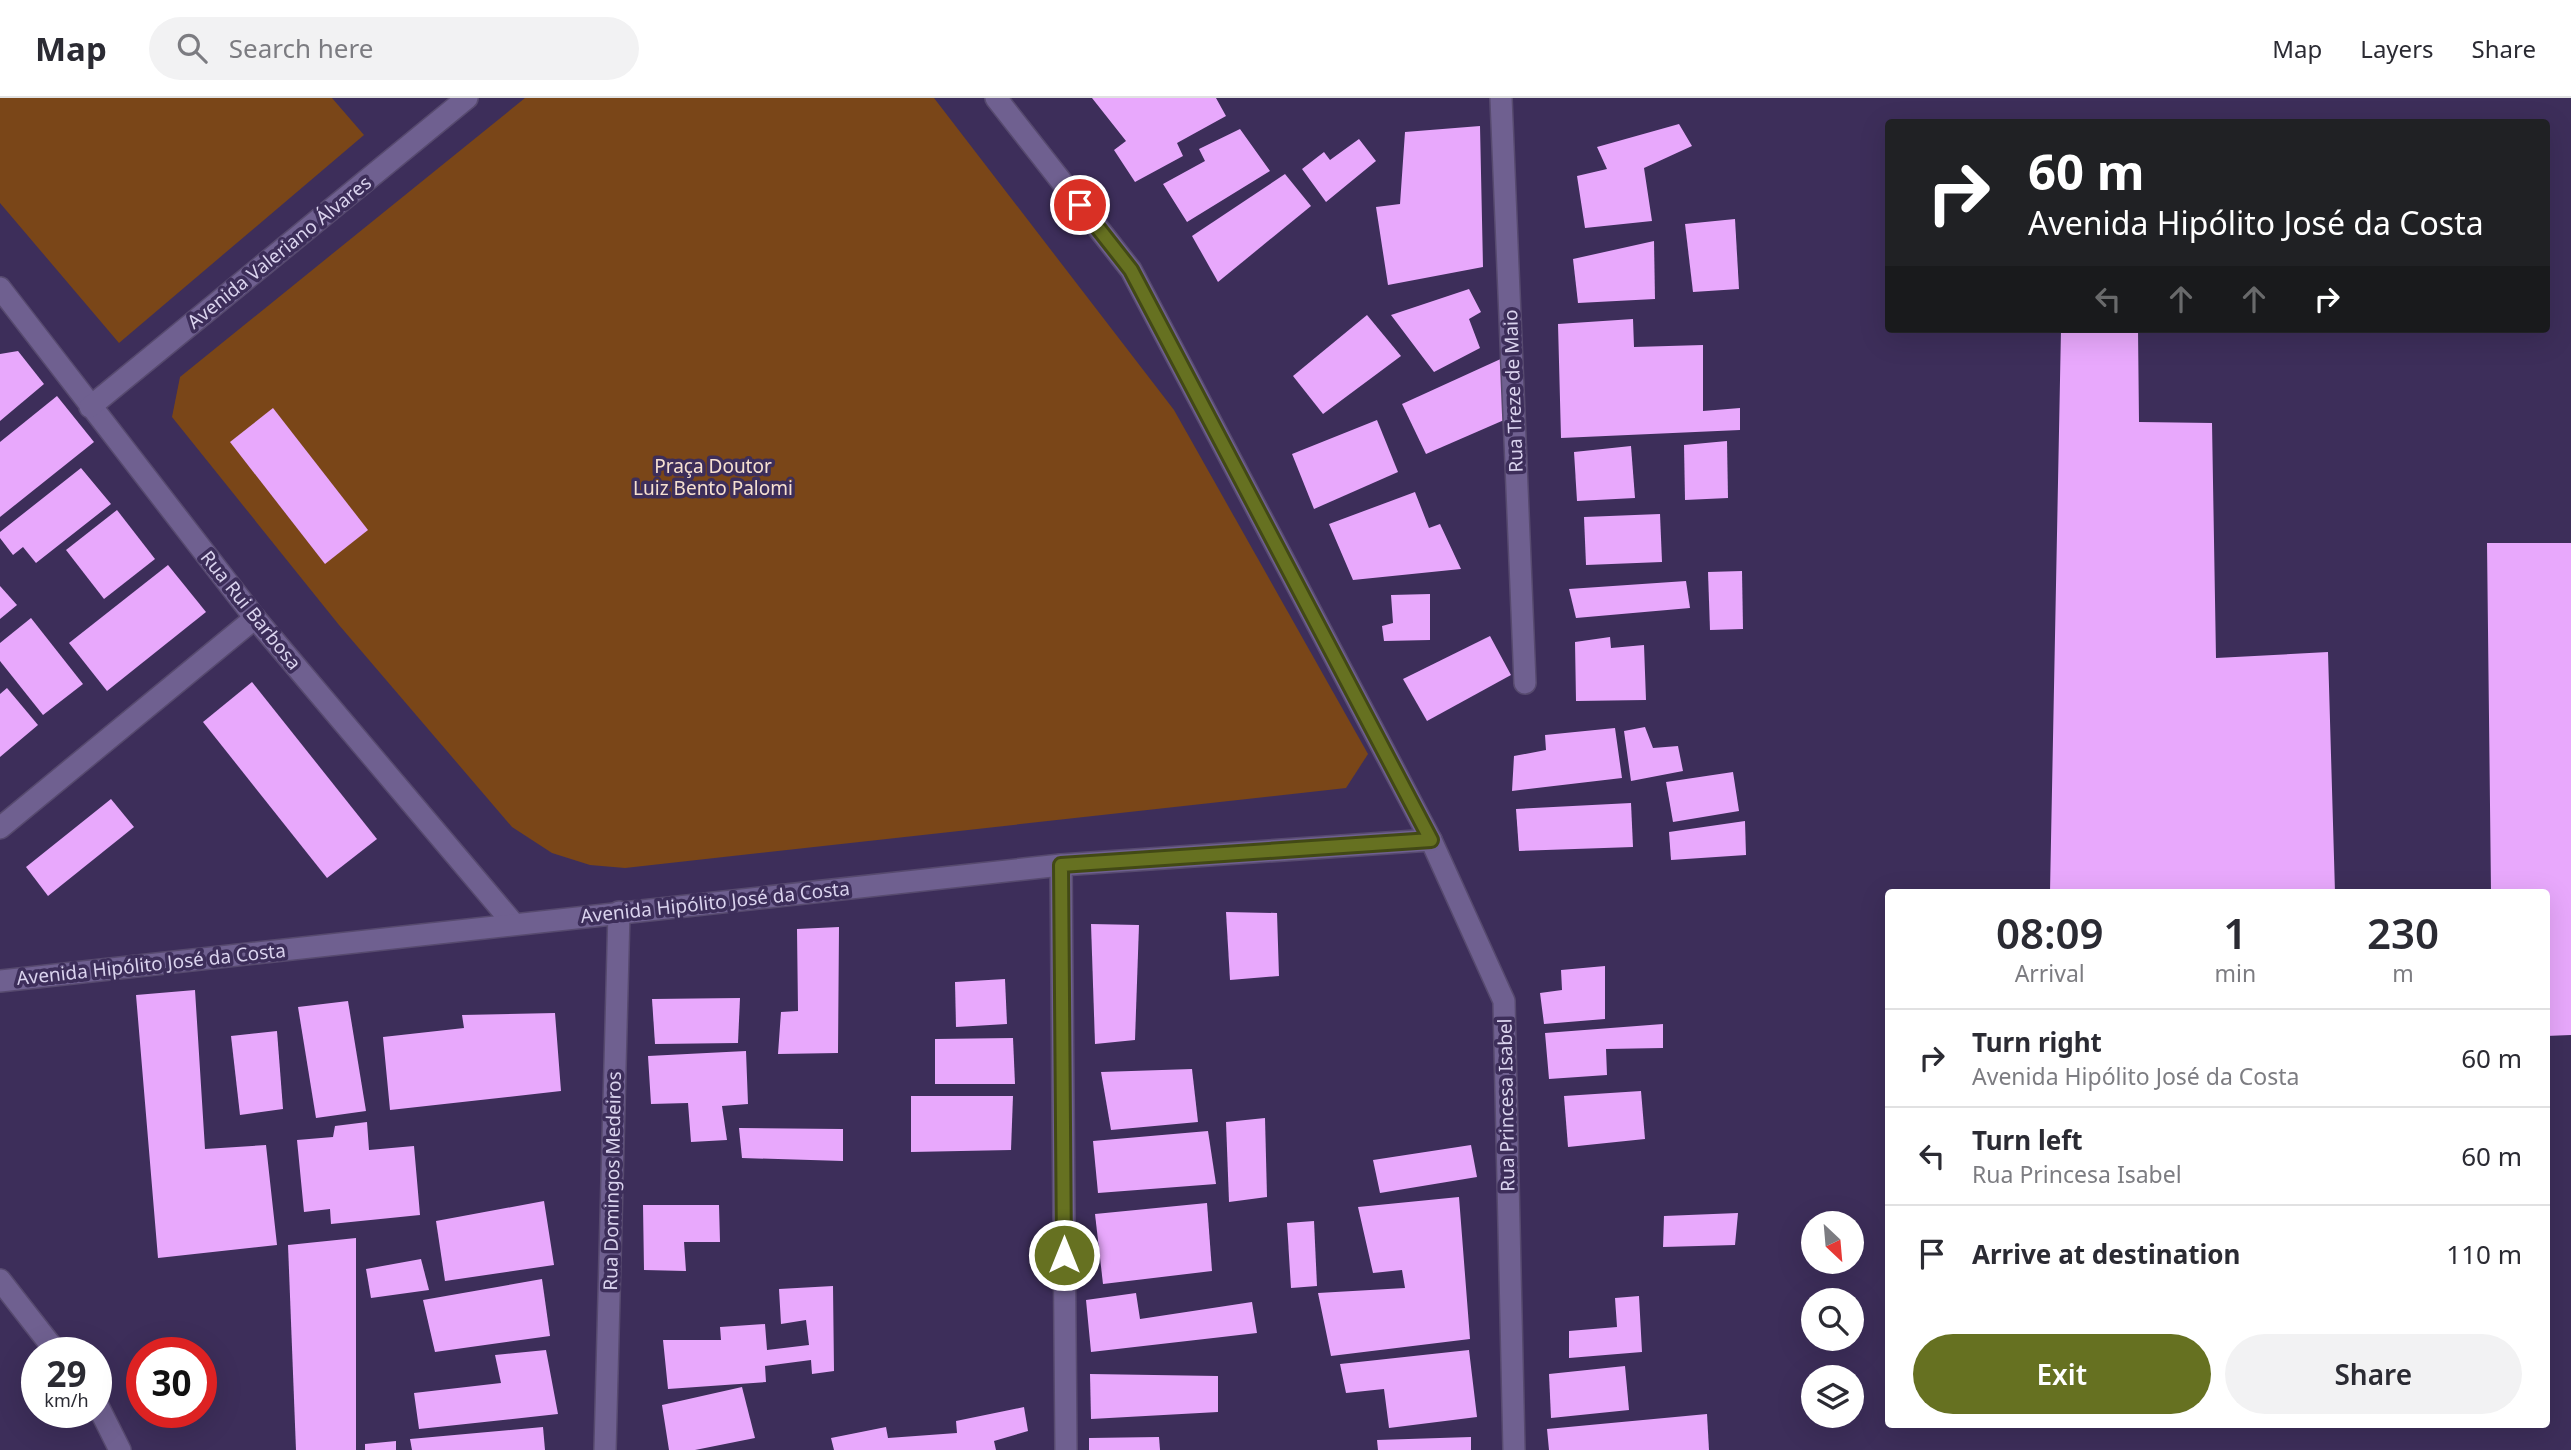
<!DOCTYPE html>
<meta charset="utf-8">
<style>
:root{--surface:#fff;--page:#f2f2f3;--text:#2b2b33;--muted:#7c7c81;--line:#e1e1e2;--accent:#667121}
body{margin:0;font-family:"Noto Sans",sans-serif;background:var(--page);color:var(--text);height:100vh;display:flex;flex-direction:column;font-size:26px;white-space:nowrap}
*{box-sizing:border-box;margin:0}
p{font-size:23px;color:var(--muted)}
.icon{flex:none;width:38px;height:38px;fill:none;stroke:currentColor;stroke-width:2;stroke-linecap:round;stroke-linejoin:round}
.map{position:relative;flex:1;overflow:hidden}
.sheet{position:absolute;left:1885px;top:791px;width:665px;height:539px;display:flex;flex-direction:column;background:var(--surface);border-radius:7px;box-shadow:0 7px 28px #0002}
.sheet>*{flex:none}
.guide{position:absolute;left:1885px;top:21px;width:665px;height:214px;border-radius:7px;box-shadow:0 7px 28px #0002;background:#202124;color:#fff;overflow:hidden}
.needle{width:46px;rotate:154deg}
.controls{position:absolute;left:1801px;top:1113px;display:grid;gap:14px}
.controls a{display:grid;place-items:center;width:63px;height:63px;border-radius:50%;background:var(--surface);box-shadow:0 7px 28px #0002;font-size:35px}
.speed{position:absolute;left:21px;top:1239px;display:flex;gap:14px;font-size:35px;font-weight:700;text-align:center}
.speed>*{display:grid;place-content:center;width:91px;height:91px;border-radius:50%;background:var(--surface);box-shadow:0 7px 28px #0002;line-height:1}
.speed small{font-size:18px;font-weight:400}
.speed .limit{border:10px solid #d22;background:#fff;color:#111}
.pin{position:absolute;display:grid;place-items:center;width:60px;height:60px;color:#fff;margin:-30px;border:4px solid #fff;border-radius:50%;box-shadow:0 2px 7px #0007}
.me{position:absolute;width:77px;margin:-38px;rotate:0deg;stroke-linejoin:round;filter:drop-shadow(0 0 5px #0008)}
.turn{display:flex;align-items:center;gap:24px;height:147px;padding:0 28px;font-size:32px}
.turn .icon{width:91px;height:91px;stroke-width:2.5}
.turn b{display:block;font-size:49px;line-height:60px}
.lanes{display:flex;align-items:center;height:66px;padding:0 28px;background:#0003;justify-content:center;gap:35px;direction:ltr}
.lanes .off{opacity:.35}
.eta{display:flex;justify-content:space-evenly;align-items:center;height:119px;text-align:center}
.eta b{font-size:42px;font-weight:600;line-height:49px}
.cta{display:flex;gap:14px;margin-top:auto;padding:14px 28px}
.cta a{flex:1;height:80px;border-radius:42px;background:var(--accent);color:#fff;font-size:28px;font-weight:600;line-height:80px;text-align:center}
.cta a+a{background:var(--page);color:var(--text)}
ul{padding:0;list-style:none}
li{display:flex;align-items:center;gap:21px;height:98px;padding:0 28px;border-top:2px solid var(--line)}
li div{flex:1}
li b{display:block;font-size:26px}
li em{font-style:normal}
header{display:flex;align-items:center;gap:42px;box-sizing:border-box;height:98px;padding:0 35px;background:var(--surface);border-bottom:2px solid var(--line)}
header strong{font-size:33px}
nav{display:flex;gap:38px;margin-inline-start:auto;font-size:24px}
.search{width:490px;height:63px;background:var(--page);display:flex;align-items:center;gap:18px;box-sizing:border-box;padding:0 24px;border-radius:38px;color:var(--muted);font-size:26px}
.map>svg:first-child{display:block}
</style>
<header>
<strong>Map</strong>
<div class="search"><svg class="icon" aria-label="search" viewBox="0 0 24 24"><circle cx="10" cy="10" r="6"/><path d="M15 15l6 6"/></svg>Search here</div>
<nav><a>Map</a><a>Layers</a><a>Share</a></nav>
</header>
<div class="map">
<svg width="2571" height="1352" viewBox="0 0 2571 1352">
<rect width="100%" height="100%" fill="#3d2e5a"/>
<g fill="#7a4618">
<path d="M0,0H332L364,37L119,245L0,105Z"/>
<path d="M525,0H934L1174,312L1368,656L1346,690L625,770L590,767L552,755L512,729L339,527L172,319L180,279Z"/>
</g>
<g fill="#e8a8fc">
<path d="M1092,0H1216L1226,18L1177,45L1183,58L1135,84L1114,52L1126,43Z"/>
<path d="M1679,26L1692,48L1644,70L1652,123L1585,130L1577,78L1607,71L1597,49Z"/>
<path d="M1480,28L1483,169L1388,187L1376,109L1400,106L1405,34Z"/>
<path d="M1240,31L1270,73L1187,124L1163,86L1205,63L1199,51Z"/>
<path d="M1359,41L1376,63L1326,104L1302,71L1324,54L1330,62Z"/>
<path d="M1285,76L1311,108L1218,184L1192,138Z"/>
<path d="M1735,121L1739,191L1693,194L1685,126Z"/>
<path d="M1654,143L1655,201L1578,205L1573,161Z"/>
<path d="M1469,191L1481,214L1469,221L1480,250L1434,274L1391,217Z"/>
<path d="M1367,217L1401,258L1323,316L1293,278Z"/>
<path d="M1633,221L1634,249L1703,247V313L1740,310V332L1561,340L1558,226Z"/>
<path d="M2061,231H2138L2139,324L2212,325L2216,560L2328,554L2335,794H2050Z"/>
<path d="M18,253L44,286L0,323V256Z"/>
<path d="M1505,259L1511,319L1426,356L1402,306Z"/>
<path d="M57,298L94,344L0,419V344Z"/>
<path d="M273,310L368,432L325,466L230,344Z"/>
<path d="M1377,322L1398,374L1314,411L1292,356Z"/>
<path d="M1727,343L1728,400L1685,402L1684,347Z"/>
<path d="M1631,348L1635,400L1577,403L1574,354Z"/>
<path d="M81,370L111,406L36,465L23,449L13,457L0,440V434Z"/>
<path d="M1415,394L1429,430L1440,426L1461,471L1353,482L1329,426Z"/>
<path d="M117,412L155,461L104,501L66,452Z"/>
<path d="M1660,416L1662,464L1586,467L1584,419Z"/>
<path d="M2487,445H2571V937L2546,938V794H2491Z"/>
<path d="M168,467L206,514L107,593L69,545Z"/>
<path d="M1742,473L1743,531L1710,532L1708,474Z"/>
<path d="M1686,483L1690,510L1576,520L1569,491Z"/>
<path d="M0,488L17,507L0,521Z"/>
<path d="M1430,496V542L1384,543L1382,528L1393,525L1391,497Z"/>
<path d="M31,520L83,586L43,617L0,563V545Z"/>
<path d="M1490,538L1511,577L1427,623L1403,581Z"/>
<path d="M1610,539L1611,550L1644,547L1646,602L1576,603L1575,544Z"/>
<path d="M252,584L377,741L327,780L203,624Z"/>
<path d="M7,590L38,627L0,659V596Z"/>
<path d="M1645,629L1653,650L1678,648L1683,673L1631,683L1624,633Z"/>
<path d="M1615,630L1622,680L1512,693L1514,658L1546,652L1545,637Z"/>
<path d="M1733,674L1739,713L1673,724L1666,684Z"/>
<path d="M111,701L134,729L48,798L26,769Z"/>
<path d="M1631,705L1633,749L1519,753L1516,711Z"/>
<path d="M1745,723L1746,757L1671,762L1669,734Z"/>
<path d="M1226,814L1277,815L1279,878L1230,882Z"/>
<path d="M1091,826L1139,827L1135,942L1095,946Z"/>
<path d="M839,829L838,955L778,956L781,914L798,913L797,831Z"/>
<path d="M1605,868V921L1544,926L1540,895L1562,892L1561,872Z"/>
<path d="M1005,881L1007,926L956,929L955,884Z"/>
<path d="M195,892L205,1051L266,1047L277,1147L158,1160L136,897Z"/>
<path d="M740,900L738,945L655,946L652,901Z"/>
<path d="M348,903L366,1013L316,1020L298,909Z"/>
<path d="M555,915L561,993L390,1012L383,939L464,930L462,917Z"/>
<path d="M1663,926V950L1606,951L1607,977L1549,981L1545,935Z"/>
<path d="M277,933L283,1011L240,1017L231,938Z"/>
<path d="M1013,940L1015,986H935V941Z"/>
<path d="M746,953L748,1006L722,1008L727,1042L691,1044L688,1005L651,1006L648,958Z"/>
<path d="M1192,971L1198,1024L1111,1032L1101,974Z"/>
<path d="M1641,993L1645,1041L1568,1049L1564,998Z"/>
<path d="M911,998H1013L1011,1052L911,1054Z"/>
<path d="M1265,1020L1267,1099L1229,1104L1226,1024Z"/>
<path d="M367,1024L369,1052L414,1048L420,1117L331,1126L330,1111L304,1114L297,1042L333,1039L335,1028Z"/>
<path d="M739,1030L843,1031V1063L742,1060Z"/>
<path d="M1208,1033L1216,1086L1098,1095L1093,1043Z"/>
<path d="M1471,1047L1477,1079L1380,1095L1373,1062Z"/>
<path d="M1459,1099L1470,1241L1331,1258L1318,1195L1405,1190L1402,1172L1373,1175L1358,1109Z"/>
<path d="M544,1103L554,1167L445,1183L436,1123Z"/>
<path d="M1207,1105L1212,1173L1103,1186L1095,1116Z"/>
<path d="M643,1107H719L720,1144H684L686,1173L644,1172Z"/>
<path d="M1738,1115L1735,1147L1663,1149L1664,1118Z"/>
<path d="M1314,1123L1317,1188L1291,1190L1287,1125Z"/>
<path d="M356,1140V1352H296L288,1147Z"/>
<path d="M421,1161L429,1192L371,1200L366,1171Z"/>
<path d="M542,1181L550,1238L435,1254L423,1202Z"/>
<path d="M833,1188L834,1273L812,1276L811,1262L765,1268L766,1284L668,1291L663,1242H721L720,1229L765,1226L767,1252L809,1247L806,1222L781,1226L779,1191Z"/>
<path d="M1136,1195L1140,1221L1252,1204L1257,1235L1091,1254L1086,1202Z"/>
<path d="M1639,1198L1642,1254L1569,1260V1233L1617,1229L1615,1200Z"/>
<path d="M546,1252L558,1316L419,1331L414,1295L501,1285L495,1257Z"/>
<path d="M1469,1252L1477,1319L1389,1330L1384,1291L1346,1295L1340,1266Z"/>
<path d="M1625,1268L1629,1312L1551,1320L1549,1276Z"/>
<path d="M1090,1276L1218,1278V1314L1091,1321Z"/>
<path d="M742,1289L755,1340L695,1352H669L662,1307Z"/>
<path d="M1024,1309L1028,1333L994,1343L996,1352H834L831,1340L886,1329L888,1340L957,1335L956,1323Z"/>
<path d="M1707,1316L1709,1352H1549L1547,1331Z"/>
<path d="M543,1329L545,1352H412L410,1341Z"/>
<path d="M1159,1339L1160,1352H1089V1340Z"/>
<path d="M1471,1339V1352H1378L1377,1342Z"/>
<path d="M396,1343V1352H365V1346Z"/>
</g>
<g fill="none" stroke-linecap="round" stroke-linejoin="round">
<g stroke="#574a6f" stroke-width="24">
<g id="minor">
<path d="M996,0L1131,172L1431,742L1504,903L1514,1352"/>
<path d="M1501,0L1525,585"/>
<path d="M0,190L255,520L513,825"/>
<path d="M90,309L467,0"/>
<path d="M0,730L255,520"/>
<path d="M1061,767L1066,1352"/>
<path d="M0,883L1061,767L1431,742"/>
<path d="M0,1182L57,1255"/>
<path d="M96,1304L120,1352"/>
<path d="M605,1352L619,814"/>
</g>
</g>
<use href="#minor" stroke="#6f6090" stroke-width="21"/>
</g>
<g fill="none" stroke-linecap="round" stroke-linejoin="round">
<g stroke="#424915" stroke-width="18">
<path id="route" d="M1064,1157L1061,767L1431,742L1131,172L1080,107"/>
</g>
<use href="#route" stroke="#667121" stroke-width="12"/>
</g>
<g text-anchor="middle" stroke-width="7" stroke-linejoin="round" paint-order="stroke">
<g font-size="19" fill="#dad3ee" stroke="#3d2e5a">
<text transform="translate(279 154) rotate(-39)" y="7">Avenida Valeriano Álvares</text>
<text transform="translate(1513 293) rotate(-92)" y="7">Rua Treze de Maio</text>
<text transform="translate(251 512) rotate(51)" y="7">Rua Rui Barbosa</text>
<text transform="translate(715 804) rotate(-6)" y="7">Avenida Hipólito José da Costa</text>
<text transform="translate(151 866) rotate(-6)" y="7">Avenida Hipólito José da Costa</text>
<text transform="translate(1506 1007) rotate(-91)" y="7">Rua Princesa Isabel</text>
<text transform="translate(612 1083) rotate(-89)" y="7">Rua Domingos Medeiros</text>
</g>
<g font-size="19" fill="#f6e0d0" stroke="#3d2e5a">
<text x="713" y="375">Praça Doutor<tspan x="713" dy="22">Luiz Bento Palomi</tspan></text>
</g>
</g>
</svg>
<div class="controls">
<a><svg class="needle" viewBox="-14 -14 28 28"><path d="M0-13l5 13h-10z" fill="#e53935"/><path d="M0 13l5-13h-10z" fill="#7c7c81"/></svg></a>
<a><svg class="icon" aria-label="search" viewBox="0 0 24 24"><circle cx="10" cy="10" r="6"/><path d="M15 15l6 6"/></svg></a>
<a><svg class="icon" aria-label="layers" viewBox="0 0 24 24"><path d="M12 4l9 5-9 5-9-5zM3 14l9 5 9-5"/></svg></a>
</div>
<div class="speed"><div>29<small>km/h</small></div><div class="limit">30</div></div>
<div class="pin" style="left:1080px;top:107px;background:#d93025"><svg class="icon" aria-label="arrive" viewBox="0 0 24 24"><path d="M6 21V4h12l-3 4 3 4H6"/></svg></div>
<svg class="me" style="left:1064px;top:1157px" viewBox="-20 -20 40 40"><circle r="17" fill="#667121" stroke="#fff" stroke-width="3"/><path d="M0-11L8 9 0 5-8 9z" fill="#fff"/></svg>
<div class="guide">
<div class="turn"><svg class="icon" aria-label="right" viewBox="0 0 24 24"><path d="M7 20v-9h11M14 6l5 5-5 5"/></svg><div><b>60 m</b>Avenida Hipólito José da Costa</div></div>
<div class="lanes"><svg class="icon off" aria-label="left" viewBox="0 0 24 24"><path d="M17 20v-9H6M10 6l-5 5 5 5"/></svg><svg class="icon off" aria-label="ahead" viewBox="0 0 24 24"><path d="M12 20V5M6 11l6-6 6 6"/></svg><svg class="icon off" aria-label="ahead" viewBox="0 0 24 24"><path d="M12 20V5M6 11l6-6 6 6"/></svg><svg class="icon" aria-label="right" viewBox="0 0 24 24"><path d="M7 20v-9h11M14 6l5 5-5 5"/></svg></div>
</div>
<section class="sheet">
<div class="eta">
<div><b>08:09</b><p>Arrival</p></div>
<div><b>1</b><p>min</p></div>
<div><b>230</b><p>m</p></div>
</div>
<ul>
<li><svg class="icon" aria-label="right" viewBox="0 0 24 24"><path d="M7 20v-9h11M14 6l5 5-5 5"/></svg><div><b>Turn right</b><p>Avenida Hipólito José da Costa</p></div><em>60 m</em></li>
<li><svg class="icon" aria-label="left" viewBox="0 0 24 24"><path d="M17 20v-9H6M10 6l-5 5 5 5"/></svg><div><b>Turn left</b><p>Rua Princesa Isabel</p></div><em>60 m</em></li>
<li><svg class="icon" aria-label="arrive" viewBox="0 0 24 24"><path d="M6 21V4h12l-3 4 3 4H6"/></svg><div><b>Arrive at destination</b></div><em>110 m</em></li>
</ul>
<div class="cta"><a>Exit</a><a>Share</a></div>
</section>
</div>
